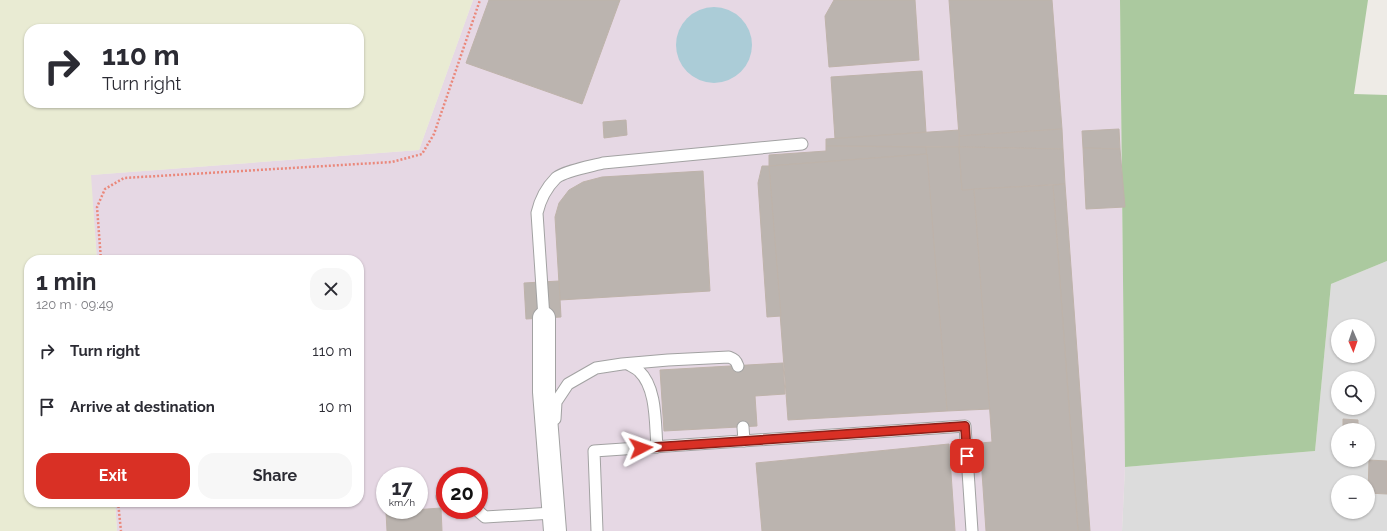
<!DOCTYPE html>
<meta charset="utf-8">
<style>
:root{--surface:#fff;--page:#f7f7f7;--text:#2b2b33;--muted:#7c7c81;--accent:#d93025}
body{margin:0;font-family:Raleway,sans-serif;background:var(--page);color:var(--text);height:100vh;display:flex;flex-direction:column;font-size:15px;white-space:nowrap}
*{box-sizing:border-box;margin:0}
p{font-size:13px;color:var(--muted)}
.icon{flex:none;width:22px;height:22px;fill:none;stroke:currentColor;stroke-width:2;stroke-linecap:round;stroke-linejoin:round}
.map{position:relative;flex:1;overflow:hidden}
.panel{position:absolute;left:24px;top:255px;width:340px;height:252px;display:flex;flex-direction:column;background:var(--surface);border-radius:16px;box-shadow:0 1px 3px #0004}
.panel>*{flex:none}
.banner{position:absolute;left:24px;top:24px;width:340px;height:84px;border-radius:16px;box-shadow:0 1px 3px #0004;background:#fff;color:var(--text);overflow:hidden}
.needle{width:26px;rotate:178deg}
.controls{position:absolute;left:1331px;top:319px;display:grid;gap:8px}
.controls a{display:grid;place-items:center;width:44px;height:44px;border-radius:50%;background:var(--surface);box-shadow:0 1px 3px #0004;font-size:20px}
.speed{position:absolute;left:376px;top:467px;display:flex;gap:8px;font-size:20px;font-weight:700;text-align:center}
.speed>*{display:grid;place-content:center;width:52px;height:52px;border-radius:50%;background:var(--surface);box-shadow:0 1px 3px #0004;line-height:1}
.speed small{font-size:10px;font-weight:400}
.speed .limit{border:6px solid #d22;background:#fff;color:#111}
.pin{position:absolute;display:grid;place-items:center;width:34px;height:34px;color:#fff;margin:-17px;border-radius:8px;box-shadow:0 2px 6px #0006}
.me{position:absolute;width:44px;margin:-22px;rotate:86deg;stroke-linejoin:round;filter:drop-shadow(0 0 3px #0008)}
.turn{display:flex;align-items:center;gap:14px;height:84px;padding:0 12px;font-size:18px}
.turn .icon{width:52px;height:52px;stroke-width:2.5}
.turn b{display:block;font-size:28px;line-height:34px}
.round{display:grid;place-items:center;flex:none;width:42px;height:42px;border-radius:16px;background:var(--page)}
.summary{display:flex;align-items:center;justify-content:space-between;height:68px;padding:0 12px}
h1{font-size:24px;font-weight:700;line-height:30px}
.action{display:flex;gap:8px;margin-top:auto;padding:8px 12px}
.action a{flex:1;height:46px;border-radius:16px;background:var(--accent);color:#fff;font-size:16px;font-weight:700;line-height:46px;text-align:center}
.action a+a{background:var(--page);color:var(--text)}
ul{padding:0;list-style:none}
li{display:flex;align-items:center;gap:12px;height:56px;padding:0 12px}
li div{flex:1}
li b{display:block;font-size:15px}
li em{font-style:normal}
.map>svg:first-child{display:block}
</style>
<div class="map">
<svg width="1387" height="531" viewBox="0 0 1387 531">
<rect width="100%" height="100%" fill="#eeebe6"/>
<path fill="#dcdcdc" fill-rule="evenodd" d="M1387,261V531H1122L1125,467L1315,451L1331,284ZM1338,326H1368V356H1338ZM1338,378H1368V408H1338ZM1338,430H1368V460H1338ZM1338,482H1368V512H1338Z"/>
<path fill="#e6d8e4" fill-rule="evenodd" d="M473,0H1120L1125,467L1122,531H117L115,502H359V260H97L90,175L419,150ZM385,476H419V510H385ZM445,476H479V510H445Z"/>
<path fill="#e9ebd3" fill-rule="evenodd" d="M0,0H473L419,150L91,175L97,260H29V502H115L117,531H0ZM29,29H359V103H29Z"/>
<path fill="#abc99f" d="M1120,0H1368L1354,94L1387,95V261L1331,284L1315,451L1125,467Z"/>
<circle fill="#abccd7" cx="714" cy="45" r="38"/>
<g fill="#bbb4af" stroke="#beb3aa">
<path d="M489,0H620L582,104L466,63Z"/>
<path d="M834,0H915L919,60L829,67L825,16Z"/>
<path d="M949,0H1052L1062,129L959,136Z"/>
<path d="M922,71L926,132L835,139L831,77Z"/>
<path d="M626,120L627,135L604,138L603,122Z"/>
<path d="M1062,129L1063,149L959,147V136Z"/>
<path d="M1119,129L1120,149L1083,148L1082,131Z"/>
<path d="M959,130V147L826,146V139Z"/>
<path d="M826,146L926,147L927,154L769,166V155L826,151Z"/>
<path d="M926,147H959L962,190L974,189L990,409L947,411Z"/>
<path d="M959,147L1063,149L1065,184L962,190Z"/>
<path d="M1083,148L1120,149L1125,207L1086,209Z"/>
<path d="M927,154L947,411L788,420L769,166Z"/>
<path d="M762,166H769L781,316L767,317L758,183Z"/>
<path d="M703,171L710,291L560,300L555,217L559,203L569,190L583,182L602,177Z"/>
<path d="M1065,184L1090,531H1078L1053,185Z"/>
<path d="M1053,185L1078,531H986L980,443L992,442L974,189Z"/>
<path d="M559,281L561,317L526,319L524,283Z"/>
<path d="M783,363L785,394L755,396L757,426L664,431L660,370Z"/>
<path d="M1343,419L1358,420V430H1343Z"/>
<path d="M949,444L955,531H762L756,463Z"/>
<path d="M1369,460L1387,461V494L1368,493Z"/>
<path d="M441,508L442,531H387L386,512Z"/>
</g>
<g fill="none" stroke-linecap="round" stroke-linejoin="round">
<g stroke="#a2a2a2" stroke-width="13">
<g id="lane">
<path d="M544,318L537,213C540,200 546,188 556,178C564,171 592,166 603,163L802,144"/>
<path d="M628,364C631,366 636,368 639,371C657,388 655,423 657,447"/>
<path d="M555,419L556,402L568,384L596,368L622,364L668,360L729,357C734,359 736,360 738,366"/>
<path d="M743,427L744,441"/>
<path d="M442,497H445"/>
<path d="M477,510L485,517L553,513"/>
<path d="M597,531L594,451L965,426L972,531"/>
</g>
</g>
<g stroke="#a2a2a2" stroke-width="24">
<path id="street" d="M544,318V392L555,531"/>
</g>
<g stroke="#ea887b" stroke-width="2.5" stroke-dasharray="2 2" stroke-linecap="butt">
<path d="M101,260L97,207L105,189L124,178L392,162L422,154L434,134L480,0"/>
<path d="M118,502L121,531"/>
</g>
<use href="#lane" stroke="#fff" stroke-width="11"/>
<use href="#street" stroke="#fff" stroke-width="22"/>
</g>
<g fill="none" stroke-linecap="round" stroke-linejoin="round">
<g stroke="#8d1f18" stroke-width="10">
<path id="route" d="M641,448L965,426L967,456"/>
</g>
<use href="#route" stroke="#d93025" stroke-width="7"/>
</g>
</svg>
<div class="controls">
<a><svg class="needle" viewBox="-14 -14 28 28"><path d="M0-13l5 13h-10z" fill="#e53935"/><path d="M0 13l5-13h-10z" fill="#7c7c81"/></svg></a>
<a><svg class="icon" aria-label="search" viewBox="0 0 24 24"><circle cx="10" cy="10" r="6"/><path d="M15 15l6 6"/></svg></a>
<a>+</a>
<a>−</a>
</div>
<div class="speed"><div>17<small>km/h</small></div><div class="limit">20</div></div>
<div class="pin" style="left:967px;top:456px;background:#d93025"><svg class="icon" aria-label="arrive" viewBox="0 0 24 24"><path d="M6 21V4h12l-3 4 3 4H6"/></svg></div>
<svg class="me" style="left:641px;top:448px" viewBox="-20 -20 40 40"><path d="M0-17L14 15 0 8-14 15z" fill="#d93025" stroke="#fff" stroke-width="4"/></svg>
<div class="banner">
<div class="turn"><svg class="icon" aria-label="right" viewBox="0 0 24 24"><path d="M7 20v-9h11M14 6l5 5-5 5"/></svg><div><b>110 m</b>Turn right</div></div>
</div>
<section class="panel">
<div class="summary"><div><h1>1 min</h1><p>120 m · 09:49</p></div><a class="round"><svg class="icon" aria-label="close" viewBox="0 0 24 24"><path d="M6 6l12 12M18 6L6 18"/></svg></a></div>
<ul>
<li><svg class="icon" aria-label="right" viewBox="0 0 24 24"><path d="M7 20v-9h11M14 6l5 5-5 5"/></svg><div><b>Turn right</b></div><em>110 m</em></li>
<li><svg class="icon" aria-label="arrive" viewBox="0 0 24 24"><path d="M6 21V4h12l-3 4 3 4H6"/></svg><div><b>Arrive at destination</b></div><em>10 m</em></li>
</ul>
<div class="action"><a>Exit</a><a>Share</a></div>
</section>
</div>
